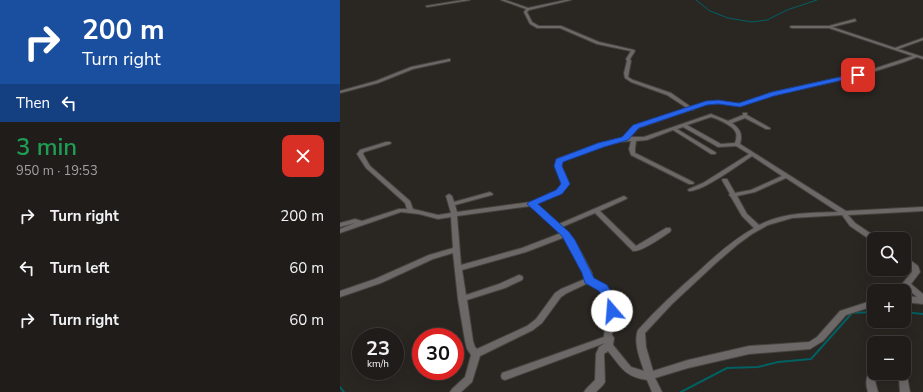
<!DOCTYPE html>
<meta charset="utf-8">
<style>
:root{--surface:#201c1a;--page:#282523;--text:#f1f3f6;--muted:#a2a1a2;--line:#3d3a39}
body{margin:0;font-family:"Nunito Sans",sans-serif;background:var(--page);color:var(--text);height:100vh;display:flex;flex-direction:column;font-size:15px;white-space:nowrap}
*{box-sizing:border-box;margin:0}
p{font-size:13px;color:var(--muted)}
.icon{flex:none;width:22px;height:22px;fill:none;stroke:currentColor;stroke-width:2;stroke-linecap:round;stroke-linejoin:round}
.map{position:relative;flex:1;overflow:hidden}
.panel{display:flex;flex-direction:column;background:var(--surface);width:340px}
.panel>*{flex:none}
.banner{background:#1a4fa0;color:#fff;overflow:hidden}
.controls{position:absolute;left:527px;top:232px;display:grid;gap:8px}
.controls a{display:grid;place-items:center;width:44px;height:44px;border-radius:8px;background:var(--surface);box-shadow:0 4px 16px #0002,0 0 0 1px var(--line);font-size:20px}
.speed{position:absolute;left:12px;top:328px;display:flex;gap:8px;font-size:20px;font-weight:700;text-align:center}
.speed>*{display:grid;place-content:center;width:52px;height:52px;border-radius:50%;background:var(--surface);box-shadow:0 4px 16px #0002,0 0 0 1px var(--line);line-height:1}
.speed small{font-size:10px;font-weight:400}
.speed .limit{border:6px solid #d22;background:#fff;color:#111}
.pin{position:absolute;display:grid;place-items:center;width:34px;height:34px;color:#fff;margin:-17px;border-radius:8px;box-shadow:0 2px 6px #0006}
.me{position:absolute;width:44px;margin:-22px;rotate:342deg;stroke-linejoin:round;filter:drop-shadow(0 0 3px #0008)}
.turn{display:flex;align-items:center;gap:14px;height:84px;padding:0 16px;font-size:18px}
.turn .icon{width:52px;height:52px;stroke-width:2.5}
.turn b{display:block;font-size:28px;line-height:34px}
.then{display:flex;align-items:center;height:38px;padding:0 16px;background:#0003;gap:8px;font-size:15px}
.round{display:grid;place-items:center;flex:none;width:42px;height:42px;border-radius:8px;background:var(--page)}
.summary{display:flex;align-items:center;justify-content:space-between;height:68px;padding:0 16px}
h1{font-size:24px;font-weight:600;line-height:30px;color:#1e9e55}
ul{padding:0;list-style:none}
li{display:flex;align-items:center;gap:12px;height:52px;padding:0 16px}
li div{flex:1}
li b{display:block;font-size:15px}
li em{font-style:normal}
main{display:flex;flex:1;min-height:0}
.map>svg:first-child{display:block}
</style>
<main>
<section class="panel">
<div class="banner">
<div class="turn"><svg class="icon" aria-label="right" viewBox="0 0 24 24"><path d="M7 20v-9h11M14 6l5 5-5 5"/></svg><div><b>200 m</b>Turn right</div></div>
<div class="then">Then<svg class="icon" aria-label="left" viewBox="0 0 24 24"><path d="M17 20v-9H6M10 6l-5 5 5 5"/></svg></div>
</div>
<div class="summary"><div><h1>3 min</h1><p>950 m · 19:53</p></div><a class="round" style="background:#d93025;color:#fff"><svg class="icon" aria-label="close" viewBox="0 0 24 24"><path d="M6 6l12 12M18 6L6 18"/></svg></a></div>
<ul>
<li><svg class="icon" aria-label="right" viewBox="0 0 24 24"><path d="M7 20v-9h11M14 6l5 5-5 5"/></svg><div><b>Turn right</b></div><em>200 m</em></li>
<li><svg class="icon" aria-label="left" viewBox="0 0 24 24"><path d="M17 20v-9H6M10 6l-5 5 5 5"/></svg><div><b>Turn left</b></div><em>60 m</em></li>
<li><svg class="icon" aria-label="right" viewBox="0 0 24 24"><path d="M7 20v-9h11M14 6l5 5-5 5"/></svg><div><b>Turn right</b></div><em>60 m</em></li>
</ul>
</section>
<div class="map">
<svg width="583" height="392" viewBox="0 0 583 392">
<rect width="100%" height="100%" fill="#2a2622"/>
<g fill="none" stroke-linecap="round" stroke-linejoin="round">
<path stroke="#006163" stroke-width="1" d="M356,0L370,11L388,18L412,22L427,20L447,10L477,0"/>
<g stroke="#006163" stroke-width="2">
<path d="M564,312L583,314"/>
<path d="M0,387L4,392"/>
<path d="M341,392L387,368L418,367L438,362L471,359L512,313L534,312"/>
</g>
<g stroke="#46423e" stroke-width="2">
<g id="minor">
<path d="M123,0H130L87,7L86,6Z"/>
<path d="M161,0H165L188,8L226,0H231L189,10L187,12L192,22L199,26H221L259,42L294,50L295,51L290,59L291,61L288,77L293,80L331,93L351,107L366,102L378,101L400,104L430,93L521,73L573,56L489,28H452L450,27L451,26H489L515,19L516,21L492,27L555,48L583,38V40L558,49L583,57V59L577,57L564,62L523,75L433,95L400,106L378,103L367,104L353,109V110H350L298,128L289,137H304L371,114L388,121L403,115V113H407V115L430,128V129H426L405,118L392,123C400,129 403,134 400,144L506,211L583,207V211L508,215L515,223L536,237L537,239H534V241H532L510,226L502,215L452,218L428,225L412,234L397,245L376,263L332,304L305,333L306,347L313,371L348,360L409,346L469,342L477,337L500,311L534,300V306L506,315L483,341L470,349L409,354L348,368L315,378L322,392H312L307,380C285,377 281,367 268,351L264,354L265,382L263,385L256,392H244L246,389L255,380L256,354L259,347L265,343L165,380L162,379L161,376L162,373L264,337C265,322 273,301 260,290C257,287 252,285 248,283L227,293L221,297L202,323L193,330L140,356L132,382L121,392H110L112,389L125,377L131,355L127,349L125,341L118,299L113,253L93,259L41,283L0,297V291L35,279L89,255L113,248L111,217L98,219L79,214L61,212L0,233V229L15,223L0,227V223L15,219L22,221L59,209H67L65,203L26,168L17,154L20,150L46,142H50L51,143L50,144L24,152L23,154L30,166L70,201L73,209L98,215L111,213L106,196L109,194L112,196L114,202L150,192L153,194L152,195L115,205L117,212L191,202L217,191L223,184L215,166L217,159L259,144L283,138L294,126L347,108L327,95L291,82L285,78L284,73L287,61L286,59L291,51L257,44L220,28H197L190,24L184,12L186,9ZM371,117C378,119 394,126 396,133C397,136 396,140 395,143L381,144L347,125ZM343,127L378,147L396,146L409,154L363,183L349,189L348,190L349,191C362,192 400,164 412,156L442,176L411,190L395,193L387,179H383L382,180L390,194L389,195L391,197L402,216L414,228C393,240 376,255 358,272C337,290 317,309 298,330C293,342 300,359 304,371L291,367L273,345L274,338L272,335C275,319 279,299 266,287C263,283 257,281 252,279V273C243,257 236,239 222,227L255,213L293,251C302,252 322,237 330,232L331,230L330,228H326L296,246L260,211L286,199L287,198L284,196L219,224L196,204L221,193L229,184L221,166L222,161C242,154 270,141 291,141L289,149L291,155L349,184H353L354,183L353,182L295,153V149L296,141L307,140L333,130L371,154H375L376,153L375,152L337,129ZM446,178L498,212C470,213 445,212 419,225L407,214L397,196L415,192ZM191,206L221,233L182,248L121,265L117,216ZM225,237C232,247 244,267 245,279L221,289L215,293L196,319L187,326L137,349L135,347L133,341L127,300L165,288L182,280L183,278L182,276L179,275L159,284L126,295L122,270L186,252Z"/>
<path d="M109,59H110V61L73,69L38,83L0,93V91L36,81L71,67Z"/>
<path d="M564,257H566L578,266L580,272L571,284L583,294V304L564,302V296L577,297L562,284L572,272V269L564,263Z"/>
<path d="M534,367V373H538L535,381L538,392H528C525,383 526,377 531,368Z"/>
<path d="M564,371L567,376L570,392H560L559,378L556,373H564Z"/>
</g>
</g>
<use href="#minor" fill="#6b6867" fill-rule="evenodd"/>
</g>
<path fill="#2563eb" stroke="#184099" d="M518,73L520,74V76L434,96L400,107L378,104L367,105L299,128L288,140L264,147L223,162L222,166L230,184L222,194L198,204L229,232L235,240L254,278L267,285L274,297L277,311L276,315L272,316L267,315L264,300L259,291L245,283L242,273L222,236L187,204L189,202L216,190L221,184L214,166L216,159L258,143L282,137L293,125L366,101L378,100L399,103L432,92Z"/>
</svg>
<div class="controls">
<a><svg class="icon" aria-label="search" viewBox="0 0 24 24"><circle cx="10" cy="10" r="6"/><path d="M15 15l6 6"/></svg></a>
<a>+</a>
<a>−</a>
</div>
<div class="speed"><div>23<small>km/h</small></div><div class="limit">30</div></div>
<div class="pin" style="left:518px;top:75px;background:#d93025"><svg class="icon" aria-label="arrive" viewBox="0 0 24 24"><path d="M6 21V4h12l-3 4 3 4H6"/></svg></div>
<svg class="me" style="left:272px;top:311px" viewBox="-20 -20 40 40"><circle r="19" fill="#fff"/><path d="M0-13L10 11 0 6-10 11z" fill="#2563eb"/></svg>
</div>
</main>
